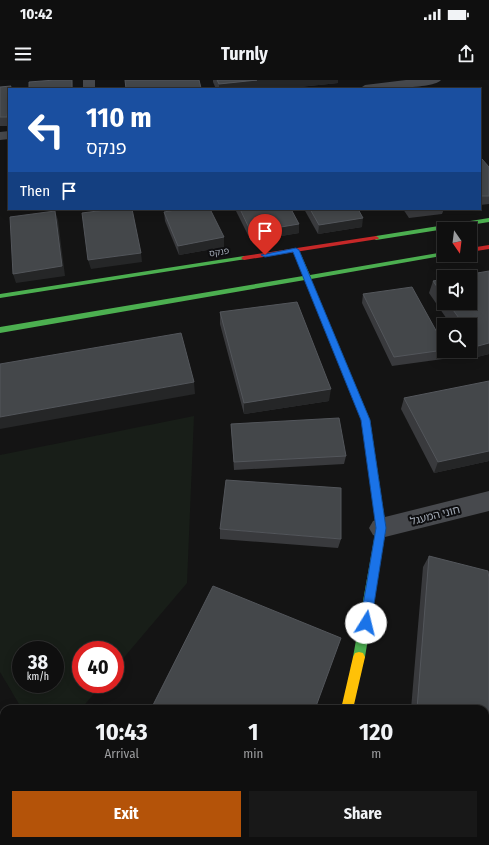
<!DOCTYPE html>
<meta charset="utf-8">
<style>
:root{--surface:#0f0f0f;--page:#181818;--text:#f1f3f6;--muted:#9b9c9e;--line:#2f2f2f;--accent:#b45309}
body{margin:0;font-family:"Fira Sans Condensed","Noto Sans Hebrew",sans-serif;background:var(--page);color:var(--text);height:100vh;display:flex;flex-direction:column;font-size:15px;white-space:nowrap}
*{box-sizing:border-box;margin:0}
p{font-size:13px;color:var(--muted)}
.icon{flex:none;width:22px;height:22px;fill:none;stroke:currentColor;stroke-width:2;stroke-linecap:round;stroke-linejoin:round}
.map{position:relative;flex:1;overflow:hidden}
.side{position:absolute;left:0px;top:625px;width:489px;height:140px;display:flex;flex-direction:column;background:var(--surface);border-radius:12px 12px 0 0;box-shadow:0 2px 10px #0003,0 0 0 1px var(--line)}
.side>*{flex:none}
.top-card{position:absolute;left:8px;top:8px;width:473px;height:122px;border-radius:0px;box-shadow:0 2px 10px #0003,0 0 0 1px var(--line);background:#1a4fa0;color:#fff;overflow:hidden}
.needle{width:26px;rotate:166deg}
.controls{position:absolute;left:437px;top:142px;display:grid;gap:8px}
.controls a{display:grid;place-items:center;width:40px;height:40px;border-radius:0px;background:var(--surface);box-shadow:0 2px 10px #0003,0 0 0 1px var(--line);font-size:20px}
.speed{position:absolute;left:12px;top:561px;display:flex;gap:8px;font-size:20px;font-weight:700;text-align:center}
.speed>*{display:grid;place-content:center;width:52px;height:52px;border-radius:50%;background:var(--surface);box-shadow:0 2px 10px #0003,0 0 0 1px var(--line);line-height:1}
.speed small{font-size:10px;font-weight:400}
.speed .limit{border:6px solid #d22;background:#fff;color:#111}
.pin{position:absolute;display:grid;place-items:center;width:34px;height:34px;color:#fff;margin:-41px -17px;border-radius:50% 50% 50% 0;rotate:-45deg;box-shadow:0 0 4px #0007}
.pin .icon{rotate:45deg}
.me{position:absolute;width:44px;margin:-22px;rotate:9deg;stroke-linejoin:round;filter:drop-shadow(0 0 3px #0008)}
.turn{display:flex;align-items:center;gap:14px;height:84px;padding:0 12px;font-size:18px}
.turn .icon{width:52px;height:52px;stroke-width:2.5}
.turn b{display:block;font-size:28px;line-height:34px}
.then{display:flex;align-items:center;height:38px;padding:0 12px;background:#0003;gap:8px;font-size:15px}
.eta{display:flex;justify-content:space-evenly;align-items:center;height:68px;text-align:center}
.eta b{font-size:24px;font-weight:700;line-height:28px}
.cta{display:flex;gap:8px;margin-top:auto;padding:8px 12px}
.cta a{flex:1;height:46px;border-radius:0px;background:var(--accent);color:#fff;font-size:16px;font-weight:700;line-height:46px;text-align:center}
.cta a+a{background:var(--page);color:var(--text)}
.status{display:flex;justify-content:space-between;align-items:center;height:28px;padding:0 20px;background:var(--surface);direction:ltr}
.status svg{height:11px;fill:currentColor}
header{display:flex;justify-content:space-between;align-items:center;height:52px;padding:0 12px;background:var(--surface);font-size:18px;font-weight:700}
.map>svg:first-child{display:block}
</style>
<div class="status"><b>10:42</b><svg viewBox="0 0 49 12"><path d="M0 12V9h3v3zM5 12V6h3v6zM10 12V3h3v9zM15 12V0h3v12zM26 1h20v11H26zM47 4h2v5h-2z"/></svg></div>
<header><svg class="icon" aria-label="menu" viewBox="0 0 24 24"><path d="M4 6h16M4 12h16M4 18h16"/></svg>Turnly<svg class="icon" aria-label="share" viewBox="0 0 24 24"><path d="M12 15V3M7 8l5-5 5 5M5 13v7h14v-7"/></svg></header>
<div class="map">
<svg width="489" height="765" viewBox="0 0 489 765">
<rect width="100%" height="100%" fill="#141414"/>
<path fill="#181e18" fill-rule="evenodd" d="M194,336L187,503L115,588V570H81V604H102L81,629H22L0,592V375ZM21,570H55V604H21Z"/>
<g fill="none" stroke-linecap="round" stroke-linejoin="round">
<g fill="#47494d" fill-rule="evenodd">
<rect x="83" y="0" width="12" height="9"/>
<path d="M406,0H441C435,9 372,9 359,9L365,5Z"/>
<path d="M9,51V59L0,60V52Z"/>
<path d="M489,411V431L381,458L373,455L369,448L373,441L381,438Z"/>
<path d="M283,761H315L313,765H281Z"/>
<path d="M409,761H444L446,765H411Z"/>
</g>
<g fill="#4caf50" fill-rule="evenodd">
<path d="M489,138V142L376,160L373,158L376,156Z"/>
<path d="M296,168L299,170L310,195L444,172V175H447L311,199L370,340L386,448L365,577L363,581L359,582L355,581L353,577L376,448L362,340L305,200L0,253V247L303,196L293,170Z"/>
<path d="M244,176L247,178L246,179L0,218V214Z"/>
</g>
<path fill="#ffc107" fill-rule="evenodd" d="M359,572L363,573L365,577L353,629H341L353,577L355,573Z"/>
<g fill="#c62828" fill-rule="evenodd">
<path d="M376,156L379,158L378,159L244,180L241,178L244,176Z"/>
<path d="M489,165V169L470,172V168Z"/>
</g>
</g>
<g fill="#393a3d">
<path d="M213,0H338V3L280,9H216L213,2Z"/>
<path d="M0,7L9,9V46H0Z"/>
<path d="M201,8L202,9H126Z"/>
<path d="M480,79L489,87V124L480,125Z"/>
<path d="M235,129H291L299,153L251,161Z"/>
<path d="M304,129H358L362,147L318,154Z"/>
<path d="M403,129H444L442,134L409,138Z"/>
<path d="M164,132L224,157V167L179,175L165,141Z"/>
<path d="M489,191V274L473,278L469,271H470V245H451L429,213L433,201L444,199V223H470Z"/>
<path d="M363,214L444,265V271H446L443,279L392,286L362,223Z"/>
<path d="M220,232L329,321L244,334L220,244Z"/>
<path d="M489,301V381L434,393L401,329L404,318Z"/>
<path d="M231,344L346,376L344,384L234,390Z"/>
<path d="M220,449L341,459L338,468L220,459Z"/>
<path d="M429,476L489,499V762L485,760V629H411L423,487Z"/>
</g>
<g fill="#252627">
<path d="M72,0L73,7V9H72Z"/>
<path d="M257,0H338V3L280,9H219V4Z"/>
<path d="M9,19V45L7,37Z"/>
<path d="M55,131L58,140L65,196L16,203L13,194Z"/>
<path d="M363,138L362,147L318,154L319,145Z"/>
<path d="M299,144V153L251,161V152Z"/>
<path d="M224,157V167L179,175L178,166Z"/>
<path d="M141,173L142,182L91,189L88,180Z"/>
<path d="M489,263V274L473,278L478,266Z"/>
<path d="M194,302L195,314L0,349V337Z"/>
<path d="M331,309L329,321L244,334V323Z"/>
<path d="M489,371V381L434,393L438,382Z"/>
<path d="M0,693L4,698V704L0,699Z"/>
<path d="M4,709V721L0,725V713Z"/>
<path d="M16,761H22L25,765H20Z"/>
</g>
<g fill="#44474a" stroke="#53565b">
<path d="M55,0H72V9H29V2Z"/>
<path d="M125,0H199L201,8L186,9H126Z"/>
<path d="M217,0H257L219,4Z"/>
<path d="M11,6L10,9H9V19L7,37H0V7Z"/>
<path d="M480,79H482L489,87V116H480Z"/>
<path d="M113,129H132L141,173L88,180L82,133Z"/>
<path d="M181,129H210L224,157L178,166L164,132Z"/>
<path d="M240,129H291L299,144L251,152Z"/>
<path d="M310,129H358L363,138L319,145Z"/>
<path d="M55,131L62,186L13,194L10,137Z"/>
<path d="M489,191V263L478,266L470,254V245H464L448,223H470V197H454Z"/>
<path d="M444,199V217L433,201Z"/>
<path d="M412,207L444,265V270L394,277L363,214Z"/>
<path d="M297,222L331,309L244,323L220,232Z"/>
<path d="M181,253L194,302L0,337V284Z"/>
<path d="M489,301V371L438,382L404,318Z"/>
<path d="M339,338L346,376L234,382L231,344Z"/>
<path d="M226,400L341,408V459L220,449Z"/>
<path d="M429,476L488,491L489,499V753L485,751V629H417Z"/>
<path d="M213,506L341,558L315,629H151Z"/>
<path d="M0,699L4,704V709L0,713Z"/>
<path d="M6,761H16L20,765H2Z"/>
<path d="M68,761H196L201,765H72Z"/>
</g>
<path fill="#1a73e8" stroke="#114b97" d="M296,168L299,170L370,340L386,448L371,543L369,546L366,548L362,546L360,543L376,448L361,340L293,172L265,177L261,175Z"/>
<g text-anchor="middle" stroke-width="4" stroke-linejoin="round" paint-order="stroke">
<g font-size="9" fill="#a3abb6" stroke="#0e0e10">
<text transform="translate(219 172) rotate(-9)" y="3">פנקס</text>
</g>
<g font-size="11" fill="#a3abb6" stroke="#0e0e10">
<text transform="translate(435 435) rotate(-14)" y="4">חוני המעגל</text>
</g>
</g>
</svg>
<div class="controls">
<a><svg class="needle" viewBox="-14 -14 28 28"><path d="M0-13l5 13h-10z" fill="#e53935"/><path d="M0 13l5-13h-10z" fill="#9b9c9e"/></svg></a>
<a><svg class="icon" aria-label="sound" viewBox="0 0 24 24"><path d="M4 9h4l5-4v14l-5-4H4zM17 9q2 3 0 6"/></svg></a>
<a><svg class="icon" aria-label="search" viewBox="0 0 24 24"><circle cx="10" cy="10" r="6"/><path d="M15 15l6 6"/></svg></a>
</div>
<div class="speed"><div>38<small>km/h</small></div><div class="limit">40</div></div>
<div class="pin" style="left:265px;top:175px;background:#d93025"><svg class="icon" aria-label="arrive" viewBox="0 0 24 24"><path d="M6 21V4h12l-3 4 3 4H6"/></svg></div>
<svg class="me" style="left:366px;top:543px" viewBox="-20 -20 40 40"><circle r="19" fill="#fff"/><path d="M0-13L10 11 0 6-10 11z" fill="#1a73e8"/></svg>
<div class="top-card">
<div class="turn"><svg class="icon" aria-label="left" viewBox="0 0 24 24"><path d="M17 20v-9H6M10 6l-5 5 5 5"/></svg><div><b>110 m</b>פנקס</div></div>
<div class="then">Then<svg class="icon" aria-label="arrive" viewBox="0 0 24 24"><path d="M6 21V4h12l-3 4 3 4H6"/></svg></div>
</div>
<section class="side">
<div class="eta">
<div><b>10:43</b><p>Arrival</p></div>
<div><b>1</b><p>min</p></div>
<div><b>120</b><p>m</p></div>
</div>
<div class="cta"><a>Exit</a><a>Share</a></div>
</section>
</div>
